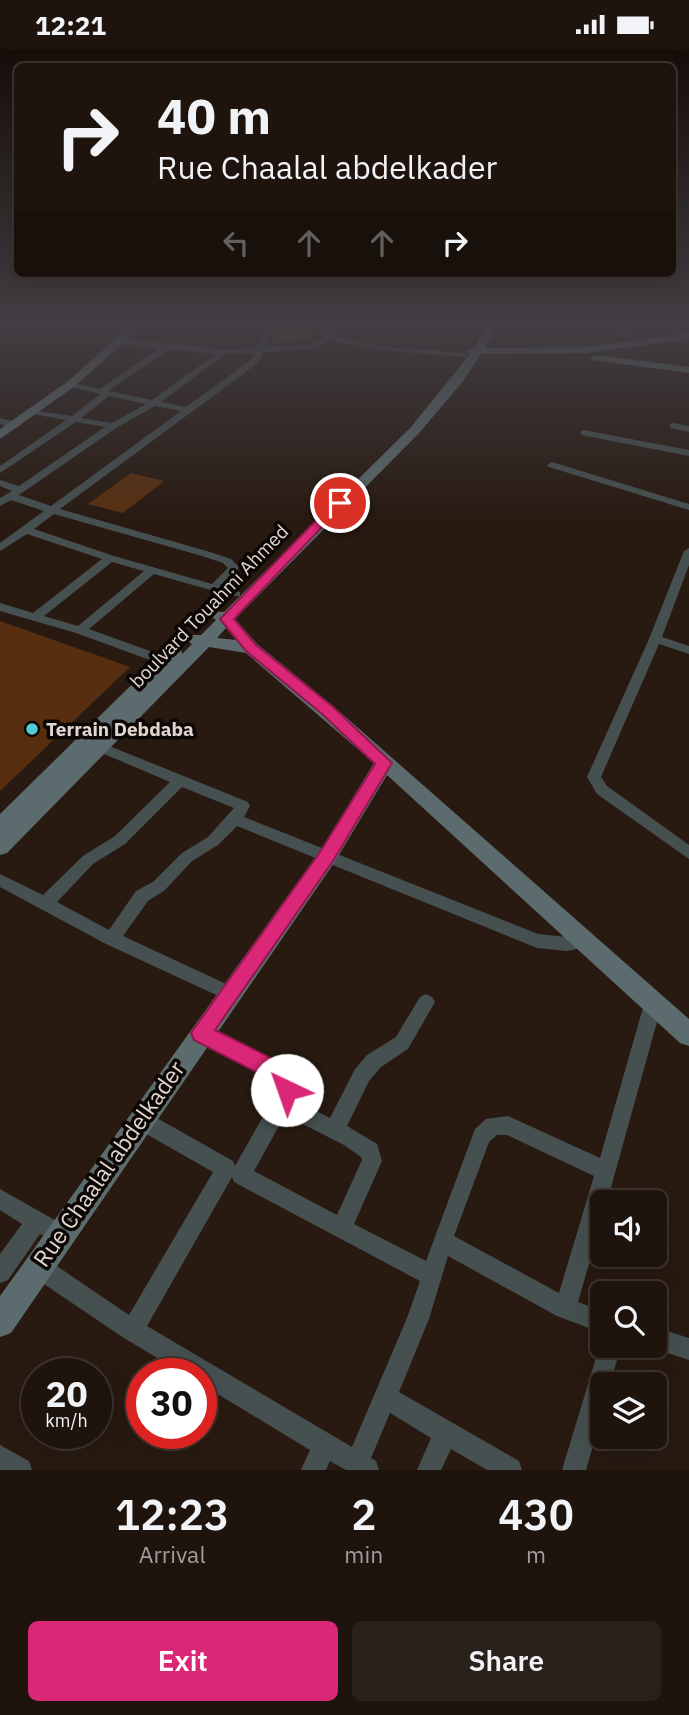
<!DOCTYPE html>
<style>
:root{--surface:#1e140d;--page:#2b211b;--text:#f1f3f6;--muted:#a19e9d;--line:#3c332e;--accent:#db2777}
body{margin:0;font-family:"IBM Plex Sans",sans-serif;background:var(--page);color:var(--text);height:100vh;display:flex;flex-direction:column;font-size:26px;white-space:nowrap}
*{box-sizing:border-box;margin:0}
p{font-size:23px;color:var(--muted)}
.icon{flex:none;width:38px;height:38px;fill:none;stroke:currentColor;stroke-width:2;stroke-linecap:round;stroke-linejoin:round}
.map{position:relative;height:1421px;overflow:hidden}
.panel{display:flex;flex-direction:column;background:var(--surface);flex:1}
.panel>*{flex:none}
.banner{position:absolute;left:14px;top:14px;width:662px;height:214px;border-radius:10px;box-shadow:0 7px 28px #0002,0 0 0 2px var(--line);background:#1e140d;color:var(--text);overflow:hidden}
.fabs{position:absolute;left:590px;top:1141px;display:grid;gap:14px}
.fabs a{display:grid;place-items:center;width:77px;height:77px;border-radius:10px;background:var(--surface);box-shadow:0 7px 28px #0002,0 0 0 2px var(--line);font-size:35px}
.speed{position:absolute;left:21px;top:1309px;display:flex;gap:14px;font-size:35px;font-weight:700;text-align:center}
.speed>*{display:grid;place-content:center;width:91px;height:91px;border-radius:50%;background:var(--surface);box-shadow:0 7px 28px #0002,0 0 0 2px var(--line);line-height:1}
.speed small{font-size:18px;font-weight:400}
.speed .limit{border:10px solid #d22;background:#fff;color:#111}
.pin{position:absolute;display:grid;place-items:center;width:60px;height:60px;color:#fff;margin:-30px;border:4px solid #fff;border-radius:50%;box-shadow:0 2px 7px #0007}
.me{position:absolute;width:77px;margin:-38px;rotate:318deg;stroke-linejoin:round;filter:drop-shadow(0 0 5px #0008)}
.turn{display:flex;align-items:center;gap:24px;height:147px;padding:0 28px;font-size:32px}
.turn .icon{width:91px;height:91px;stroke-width:2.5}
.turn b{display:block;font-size:49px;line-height:60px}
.lanes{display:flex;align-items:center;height:66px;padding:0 28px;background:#0003;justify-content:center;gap:35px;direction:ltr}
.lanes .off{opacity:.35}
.eta{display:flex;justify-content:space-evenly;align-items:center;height:119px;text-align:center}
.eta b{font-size:42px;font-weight:600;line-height:49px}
.button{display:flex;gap:14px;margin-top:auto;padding:14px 28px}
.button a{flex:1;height:80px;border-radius:10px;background:var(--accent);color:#fff;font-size:28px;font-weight:600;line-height:80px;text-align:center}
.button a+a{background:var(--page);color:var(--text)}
.status{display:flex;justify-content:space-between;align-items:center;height:49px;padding:0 35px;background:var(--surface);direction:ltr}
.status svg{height:19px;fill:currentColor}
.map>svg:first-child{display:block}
</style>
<div class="status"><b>12:21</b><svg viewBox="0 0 49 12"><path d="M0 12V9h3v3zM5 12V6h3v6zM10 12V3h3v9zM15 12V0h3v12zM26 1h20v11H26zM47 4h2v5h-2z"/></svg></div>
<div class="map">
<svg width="689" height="1421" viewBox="0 0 689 1421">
<rect width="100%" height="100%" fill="#281a11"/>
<g fill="#572f10">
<path d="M131,424L164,432L123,464L88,455Z"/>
<path d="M0,572L130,618L0,742Z"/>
</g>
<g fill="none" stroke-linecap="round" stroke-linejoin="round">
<g fill="#465051" fill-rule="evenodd">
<path d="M267,274H275L265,298L308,296L326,287V282L313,274H323L333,279L334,287L379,297L464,304L468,306L464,308L379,301L331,291L310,300L263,303L258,314L60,460L210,503L231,510L238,517V521L222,537L240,543V547H232L154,525L89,580L169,609L171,612L169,615H161L76,584L0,562V554L33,564L102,510L27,485L0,502V494L44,462L11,451L0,457V449L12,442L0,437V431L19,437L105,378L76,373L0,424V417L66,371L32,365V361L72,367L100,345L68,337V333L100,340L160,299L119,295H116V291L170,294L223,301L257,299ZM169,300L216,305L152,351L108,342ZM255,304L251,311L186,358L161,353L225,305ZM109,347L146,355L112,374L81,369ZM155,357L181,362L51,457L19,446L116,379ZM54,465L202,507L223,514L228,519L212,535L114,507L34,480ZM112,513L144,522L78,577L44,567Z"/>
<path d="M602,274H612L644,296L637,298Z"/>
<path d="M0,369L19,374L21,376L16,379L0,375Z"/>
<path d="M673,374L689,377V383L670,379V375Z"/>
<path d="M584,381L689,401V407L581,386V382Z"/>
<path d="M552,413L689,455V461L549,418L547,416Z"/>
<path d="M689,499V516L662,588L689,597V605L659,595L601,728L607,737L689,796V810L597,745L587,728L649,590L684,502Z"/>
<path d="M102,694L248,753L250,757L244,768L538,885L567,888L584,885L590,887L592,892L590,897L567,902L537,899L237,777L218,796L192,812L165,841L148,852L123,887L237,940L240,945L237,950L231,953L225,950L106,895L0,838V825L43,846L83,807L115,787L170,733L97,702L95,699L97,696ZM182,738L234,759L208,788L182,804L153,833L136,842L109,881L57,853L93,815L125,795Z"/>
<path d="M426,945L432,948L435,953L408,1000L381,1018L369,1032L347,1077L377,1095L382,1112L354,1175L426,1212L475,1080L486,1070L508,1067L600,1109L644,955L647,949L653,947L659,949L662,955L607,1153H602V1170L578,1253L602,1262V1284L557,1267L448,1207L429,1270L399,1343L519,1412L522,1421H487L451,1400L441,1421H417L431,1389L390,1364L371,1409L376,1412L379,1421H346L330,1412L326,1421H301L310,1401L201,1335V1325H184L124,1289L29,1225L26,1217L29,1209L37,1206L45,1209L129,1266L213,1123L134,1078L131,1071L134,1064L141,1062L148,1064L233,1112L235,1117L273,1050L277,1036L273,1030L195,990L192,984L195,978L201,976L207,978L287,1018L296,1035L292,1050L330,1069L355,1020L367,1006L396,988L420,948ZM285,1066L344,1096L361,1108L362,1111L337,1166L254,1122ZM497,1086H507L594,1127L559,1244L454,1187L489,1093ZM232,1128L234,1133L420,1232L407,1269L352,1398L147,1277Z"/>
<path d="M0,1140L67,1178L70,1185L67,1192L60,1195L40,1185L8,1231L0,1234V1205L22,1175L0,1161Z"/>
<path d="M654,1278L689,1289V1311L646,1297H654Z"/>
<path d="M602,1289V1297H621L610,1335H602V1365L586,1421H562Z"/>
<path d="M0,1396L29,1412L32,1421H0Z"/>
</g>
<g fill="#5c6c6e" fill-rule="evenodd">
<path d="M133,274H145L75,337L0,390V380L67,333Z"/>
<path d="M488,274H498L485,299L586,298L689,284V290L586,304L481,305L463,332L420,383L235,570L257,595L332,656L689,970V997L680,994L387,726L334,814L11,1284L0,1288V1247L320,802L374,714L246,604L209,598L7,804L0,806V765L169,599H181L182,605L192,595L185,590L187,586H201L216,571L207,565L209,562L224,563L411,378L470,305L465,302L474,299ZM226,579L236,591L217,589Z"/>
<path d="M596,306L689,318V324L592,311L590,309Z"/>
</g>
</g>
<path fill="#6e3d0f" d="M315,278L310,291L272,294L271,282Z"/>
<path fill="#4d2807" d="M312,274H315V278L310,291V280Z"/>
<path fill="#7a4d23" stroke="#8a623e" stroke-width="2" d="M274,274H312L310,280L271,282Z"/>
<linearGradient id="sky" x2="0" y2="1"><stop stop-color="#160e09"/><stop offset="0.58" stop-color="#423e43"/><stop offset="1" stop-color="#423e43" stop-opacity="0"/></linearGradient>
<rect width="689" height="473" fill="url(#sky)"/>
<path fill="#db2777" stroke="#8e194d" stroke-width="2" d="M335,452L345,454L234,570L256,596L332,657L392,714L333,812L215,981L287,1017L298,1035L295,1048L287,1051L279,1048L272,1031L194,991L191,984L320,803L375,715L321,664L246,602L220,570Z"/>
<circle fill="#52cbd7" stroke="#0c0704" stroke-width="2.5" cx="32" cy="680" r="7"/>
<g text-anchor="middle" stroke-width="7" stroke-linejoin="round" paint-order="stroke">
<g font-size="19" fill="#e0d6d0" stroke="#0c0704">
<text transform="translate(209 557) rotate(-46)" y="7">boulvard Touahmi Ahmed</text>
</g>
<g font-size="19" font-weight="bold" fill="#e0d6d0" stroke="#0c0704" text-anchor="start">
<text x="46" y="687">Terrain Debdaba</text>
</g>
<g font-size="23" fill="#e0d6d0" stroke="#0c0704">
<text transform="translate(109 1115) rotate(-55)" y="8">Rue Chaalal abdelkader</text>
</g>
</g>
</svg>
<div class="fabs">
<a><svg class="icon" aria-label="sound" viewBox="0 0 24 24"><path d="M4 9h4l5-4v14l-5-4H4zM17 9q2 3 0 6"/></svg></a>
<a><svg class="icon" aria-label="search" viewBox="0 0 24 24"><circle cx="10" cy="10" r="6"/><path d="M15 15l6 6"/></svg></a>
<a><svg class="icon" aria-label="layers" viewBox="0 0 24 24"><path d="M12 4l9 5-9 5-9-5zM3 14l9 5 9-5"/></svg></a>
</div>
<div class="speed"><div>20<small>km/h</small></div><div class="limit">30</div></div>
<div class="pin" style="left:340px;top:454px;background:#d93025"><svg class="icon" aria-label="arrive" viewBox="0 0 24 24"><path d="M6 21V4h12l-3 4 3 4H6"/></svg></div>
<svg class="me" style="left:287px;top:1041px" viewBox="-20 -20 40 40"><circle r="19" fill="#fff"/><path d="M0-13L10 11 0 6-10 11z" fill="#db2777"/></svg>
<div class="banner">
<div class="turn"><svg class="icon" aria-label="right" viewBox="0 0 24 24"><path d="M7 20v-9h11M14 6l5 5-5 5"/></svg><div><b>40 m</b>Rue Chaalal abdelkader</div></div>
<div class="lanes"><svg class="icon off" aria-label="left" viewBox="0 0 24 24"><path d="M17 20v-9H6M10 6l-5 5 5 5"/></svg><svg class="icon off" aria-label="ahead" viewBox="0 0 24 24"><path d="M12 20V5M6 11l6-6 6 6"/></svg><svg class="icon off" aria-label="ahead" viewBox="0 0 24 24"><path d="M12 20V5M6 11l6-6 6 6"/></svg><svg class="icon" aria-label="right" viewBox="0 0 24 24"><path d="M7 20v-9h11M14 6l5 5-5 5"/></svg></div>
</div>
</div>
<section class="panel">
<div class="eta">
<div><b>12:23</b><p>Arrival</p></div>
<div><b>2</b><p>min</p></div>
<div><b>430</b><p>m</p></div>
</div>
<div class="button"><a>Exit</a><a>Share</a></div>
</section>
